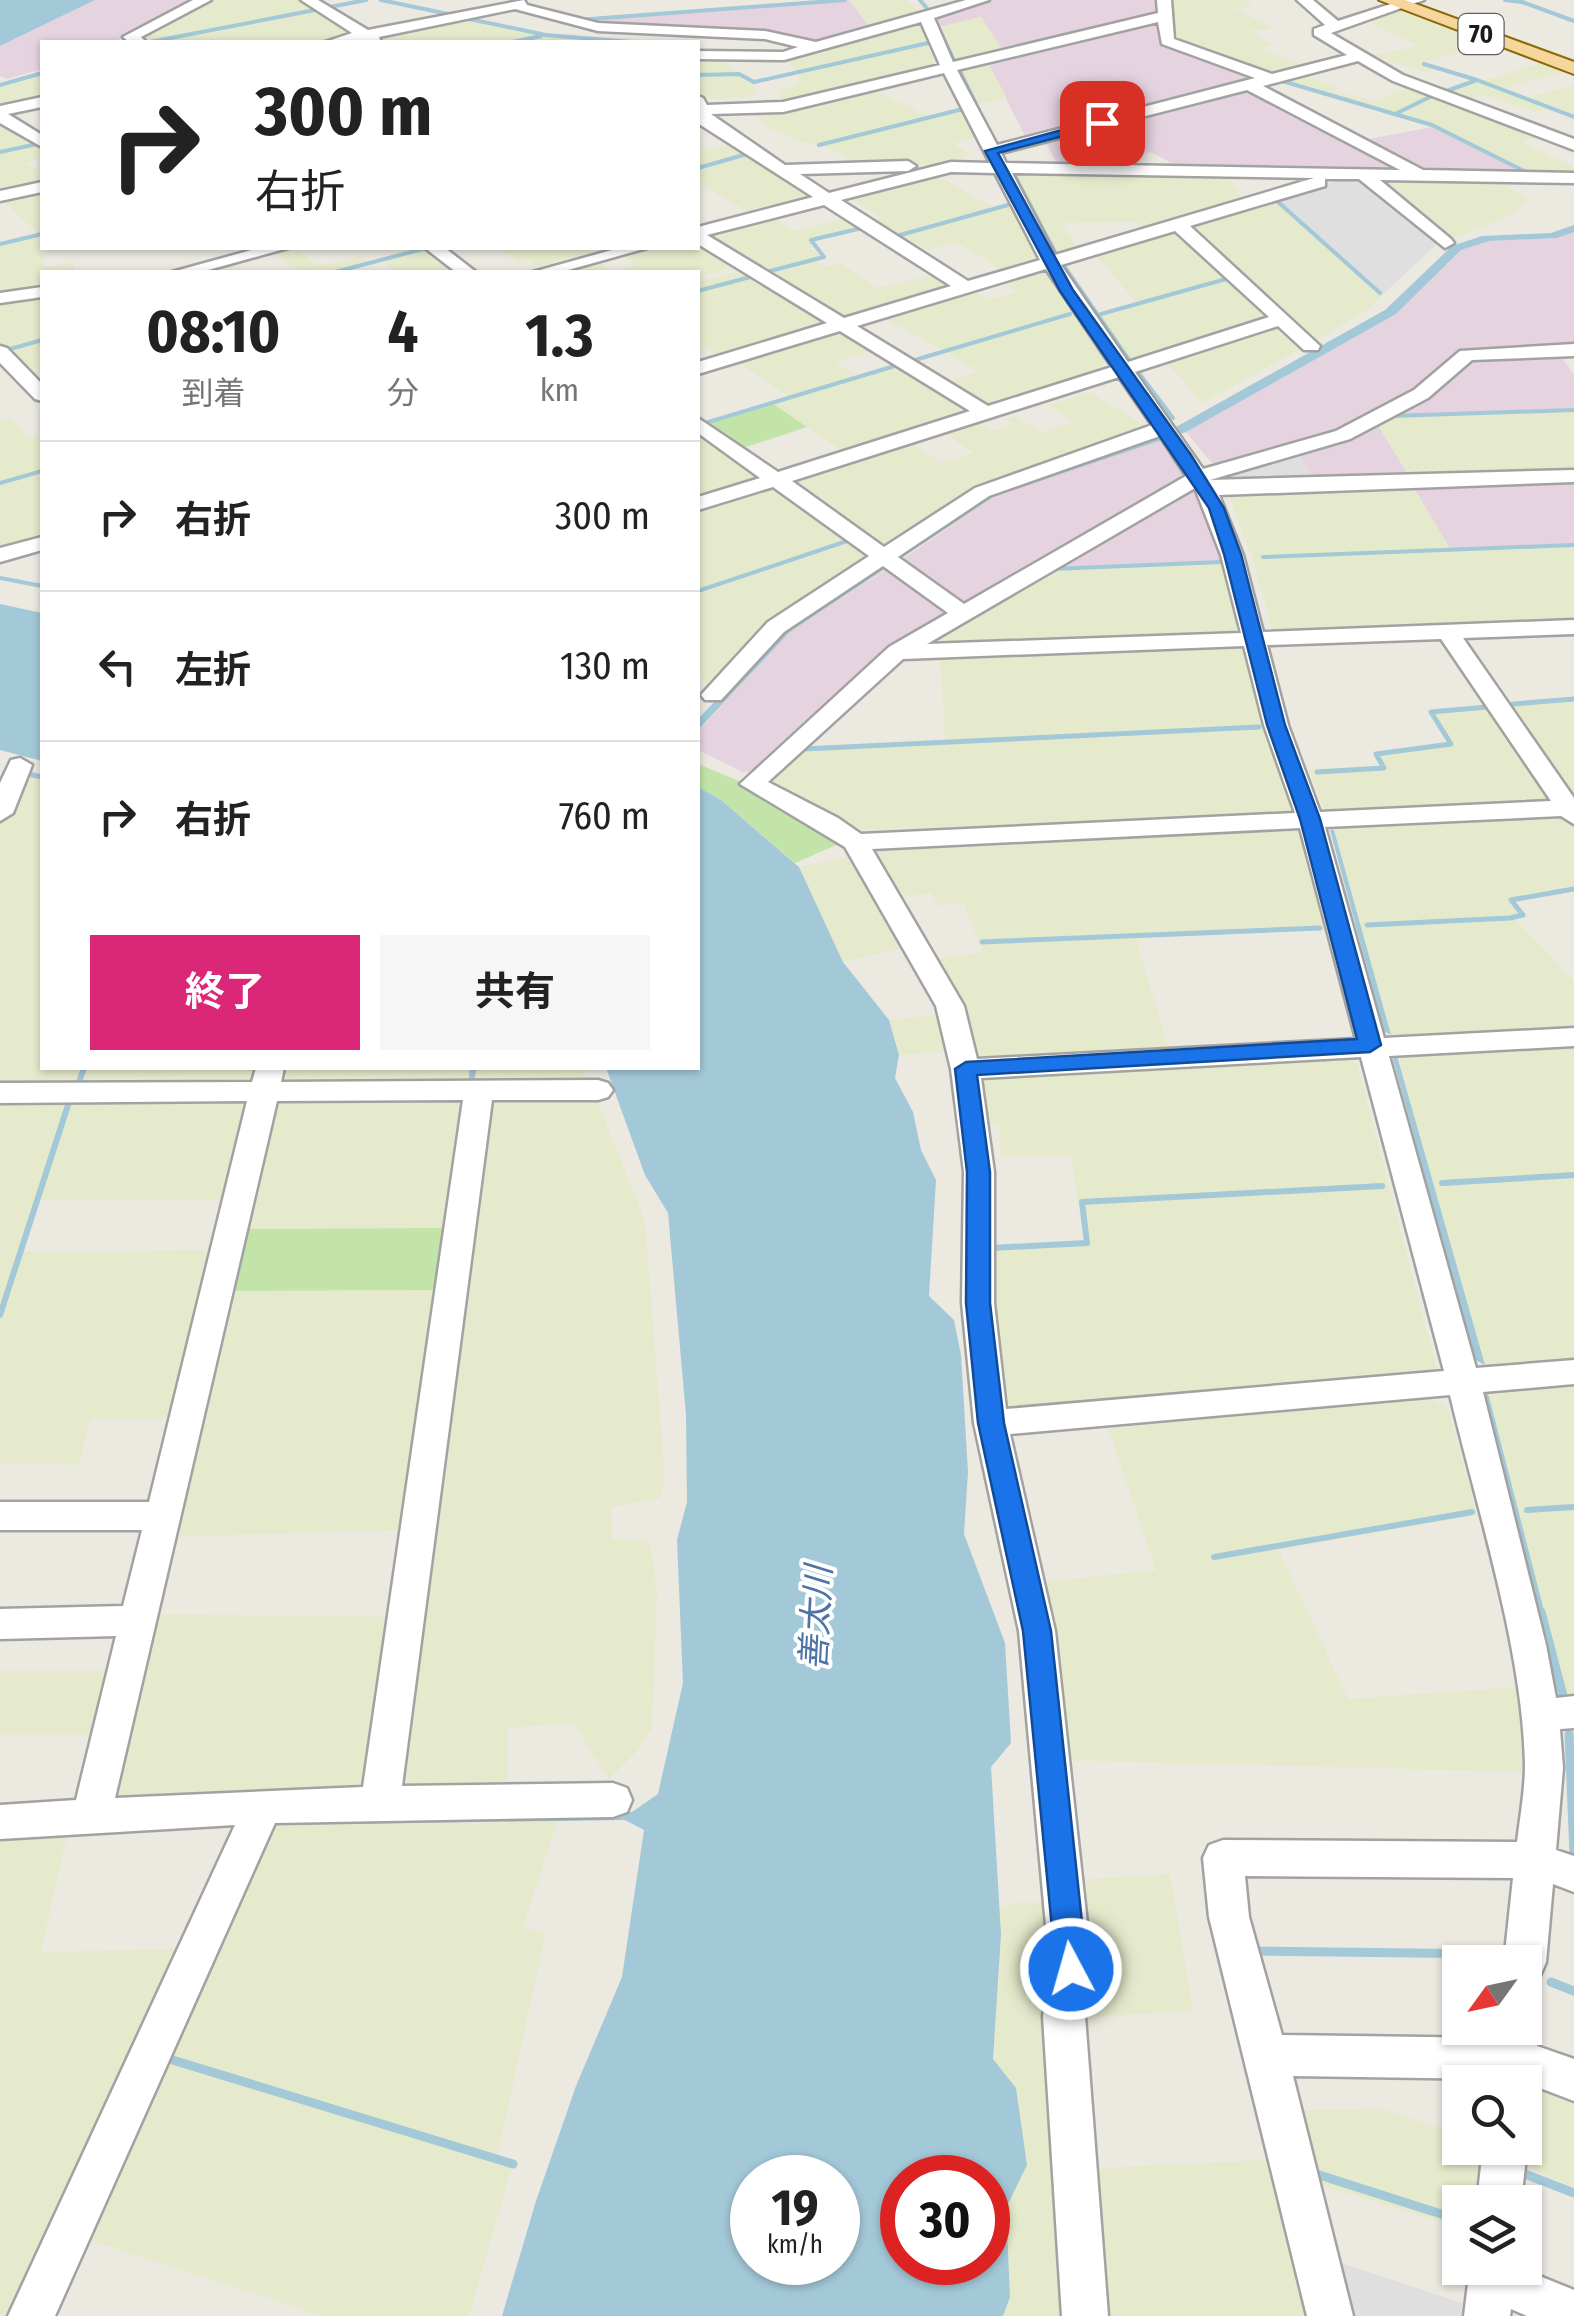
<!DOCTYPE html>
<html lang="ja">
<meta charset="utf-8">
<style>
:root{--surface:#fff;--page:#f6f6f6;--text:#222;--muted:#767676;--line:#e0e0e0;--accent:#db2777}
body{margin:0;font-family:"Fira Sans Condensed","Noto Sans JP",sans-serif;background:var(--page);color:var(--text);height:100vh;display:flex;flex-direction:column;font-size:38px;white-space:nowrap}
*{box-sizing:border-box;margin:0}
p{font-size:32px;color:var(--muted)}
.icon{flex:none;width:55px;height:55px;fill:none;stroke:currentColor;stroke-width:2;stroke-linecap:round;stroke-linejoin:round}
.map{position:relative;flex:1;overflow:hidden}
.side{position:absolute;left:40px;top:270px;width:660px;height:800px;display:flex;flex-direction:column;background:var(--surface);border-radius:0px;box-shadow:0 2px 8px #0004}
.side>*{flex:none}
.banner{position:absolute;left:40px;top:40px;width:660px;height:210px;border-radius:0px;box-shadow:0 2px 8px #0004;background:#fff;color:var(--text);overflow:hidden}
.needle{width:65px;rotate:237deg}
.controls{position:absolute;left:1442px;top:1945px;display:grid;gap:20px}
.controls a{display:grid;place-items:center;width:100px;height:100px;border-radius:0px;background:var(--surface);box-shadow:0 2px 8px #0004;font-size:50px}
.speed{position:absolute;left:730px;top:2155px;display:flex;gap:20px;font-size:50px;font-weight:700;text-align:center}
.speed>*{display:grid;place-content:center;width:130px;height:130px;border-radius:50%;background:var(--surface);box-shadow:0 2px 8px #0004;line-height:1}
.speed small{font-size:25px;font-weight:400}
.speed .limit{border:15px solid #d22;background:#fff;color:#111}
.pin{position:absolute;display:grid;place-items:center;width:85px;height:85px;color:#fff;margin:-42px;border-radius:20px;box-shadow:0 5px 15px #0006}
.me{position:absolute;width:110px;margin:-55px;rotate:354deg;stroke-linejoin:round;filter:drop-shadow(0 0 8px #0008)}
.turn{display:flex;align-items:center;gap:35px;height:210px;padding:0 50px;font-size:45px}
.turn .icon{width:130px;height:130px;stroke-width:2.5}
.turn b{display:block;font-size:70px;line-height:85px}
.eta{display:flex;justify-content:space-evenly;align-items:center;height:170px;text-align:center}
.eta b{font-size:60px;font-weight:700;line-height:70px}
.cta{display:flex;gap:20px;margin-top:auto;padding:20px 50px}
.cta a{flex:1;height:115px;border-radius:0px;background:var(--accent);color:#fff;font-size:40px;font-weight:700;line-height:115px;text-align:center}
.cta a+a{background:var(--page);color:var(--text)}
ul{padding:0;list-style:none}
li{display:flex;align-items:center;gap:30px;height:150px;padding:0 50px;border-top:2px solid var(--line)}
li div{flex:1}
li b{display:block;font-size:38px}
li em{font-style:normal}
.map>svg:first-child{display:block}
</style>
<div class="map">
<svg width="1574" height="2316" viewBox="0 0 1574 2316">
<rect width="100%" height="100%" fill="#ece9e1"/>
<g fill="#e5d3e0">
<path d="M95,0H201L113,42H42V69L7,79L0,76V46Z"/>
<path d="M849,0L872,30L818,44L771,34L658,30L578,21Z"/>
<path d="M988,0H1161V14L1003,51L981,17L940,27L934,15Z"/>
<path d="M1161,19L1165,41L1261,79L1027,140L987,61Z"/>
<path d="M1250,87L1402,170L1179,167L1151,152L1129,157L1136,167L1058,165L1044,140Z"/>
<path d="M1432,127L1525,173L1422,171L1364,140Z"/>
<path d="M1574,232V347L1461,352L1416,392L1339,434L1216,468L1186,432L1396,314L1461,250L1489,241L1557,238Z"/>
<path d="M1559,354L1574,374V409L1384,416L1473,356Z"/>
<path d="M1375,420L1410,478L1314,481L1297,450Z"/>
<path d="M1163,438L1185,477L968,607L900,561L995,496Z"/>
<path d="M1574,479V545L1450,550L1412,485Z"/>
<path d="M1193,490L1205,507L1224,561L1050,568L1181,491Z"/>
<path d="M890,567L947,609L948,617L754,771L743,772L698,750V731L790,632Z"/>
</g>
<g fill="#e6eacc">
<path d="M207,0H302L356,33L323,42H143L136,38Z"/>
<path d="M849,0H908L920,14L872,30Z"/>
<path d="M1173,0H1246L1254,6L1235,9L1274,28L1249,31L1272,44L1262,49L1309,68L1274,77L1175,40Z"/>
<path d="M1399,9L1447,28L1493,44L1421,63L1434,69L1424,72L1373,55L1420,46L1374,26L1372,20Z"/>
<path d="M981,17L1003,51L957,61L940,27Z"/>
<path d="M462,18L544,36L623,42H386L377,37Z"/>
<path d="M913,22L919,23L936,66L781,101L780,91L795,85L799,78L794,67L783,58Z"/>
<path d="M698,56H725L726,65L753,81L756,96L702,100L698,90Z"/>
<path d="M987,61L1007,98L978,104L960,67Z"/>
<path d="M1545,62L1569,71L1505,88L1526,98L1574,85V117L1550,108L1535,112L1486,95L1467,100L1445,92Z"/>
<path d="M1300,74L1338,88L1332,91L1375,101L1411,86L1543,136L1522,142L1574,167V174L1525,173L1425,124L1277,80Z"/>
<path d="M42,75V100L0,108V87Z"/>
<path d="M870,88L930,117L961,110L975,137L951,143L972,155L935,165L856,164L823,145L801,142L767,128L751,109Z"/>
<path d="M0,119L42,145V157L26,164L42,172V185L0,194Z"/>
<path d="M733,144L810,192V195L747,211L698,183V151Z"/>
<path d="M1012,171L1226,174L1242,198L1140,227L1135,222L1062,223L1077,248L1058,254Z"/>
<path d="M934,174L993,207L1010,203L1038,259L1036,262L1006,272L957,243L915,253L867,223L882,218L848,197Z"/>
<path d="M1373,178L1495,179L1529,201L1505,218L1449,240Z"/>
<path d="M34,191L42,196V233L39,234L0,198Z"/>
<path d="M1273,200L1381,296L1372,307L1313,342L1188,228L1189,224Z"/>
<path d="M772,217L794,231L847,218L861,227L811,240L817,246L811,248L821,256L813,259L824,267L840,263L877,288L932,275L949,284L948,288L849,317H837L706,236L707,232Z"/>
<path d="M1173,229L1273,319L1128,363L1094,315L1136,302L1094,253Z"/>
<path d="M36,236L42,244L44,267L73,263L75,272H42V291L0,297V245Z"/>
<path d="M698,242L738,266L698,277V272H555L597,261L613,272L637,265L622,255L650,248H698Z"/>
<path d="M293,248L320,266L360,256L369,263L332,272H288L299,269L272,252Z"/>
<path d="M393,248H426L459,272H384L393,269L384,261L403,255Z"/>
<path d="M498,248H595L599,250L538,266L528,260L519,262Z"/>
<path d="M744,270L826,321V327L720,355L698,344V282Z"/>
<path d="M1039,270H1046L1105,362L1095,371L993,404L982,403L949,382L979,371L881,316L969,290L988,300L1017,292L1000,281Z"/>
<path d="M42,295V367L28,370L0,343V300Z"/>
<path d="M1277,324L1302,348L1202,403L1164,359Z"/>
<path d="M835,330L845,331L874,350L835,362L857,376L898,365L967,408V414L843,452L773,404L791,398L733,359Z"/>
<path d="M1090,392L1147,427L978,489L888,547H877L793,487L797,476L908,441L942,463L973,453L941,431L974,420L991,431L1013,425L1006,418L1015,416L1042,432L1074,422L1048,405Z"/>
<path d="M1574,409V472L1410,478L1375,420L1384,416Z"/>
<path d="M10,418L29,437L42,433V539L0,551V421Z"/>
<path d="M698,429L759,473L757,478L698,497Z"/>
<path d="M1412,485L1451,550L1574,545V621L1273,632L1252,557L1229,496Z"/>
<path d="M767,486H780L873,553L717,681L707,683L698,675V508Z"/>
<path d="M1224,561L1242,629L1232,636L920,647L1050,568Z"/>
<path d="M1236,644L1247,650L1262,723L1293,809L1282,816L852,830L762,781L799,747L945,739L940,656Z"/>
<path d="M1574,697V807L1504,704Z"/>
<path d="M1492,708L1553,800L1550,804L1337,814L1324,809L1309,769L1379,766L1373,753L1448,744L1431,713Z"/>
<path d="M21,772L42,777V1068H263L260,1082L247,1088L0,1089V824Z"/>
<path d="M1558,814L1574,826V891L1515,901L1527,917L1515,919L1574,981V1031L1391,1035L1334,830L1341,824Z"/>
<path d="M1284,825L1301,832L1325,930L1136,939L1169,1050L968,1063L935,959L983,952L963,902L939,906L931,893L901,897L868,858L873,849Z"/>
<path d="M847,857L908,947L843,962L799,867Z"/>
<path d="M948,1014L955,1051L899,1055L889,1020Z"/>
<path d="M1574,1043V1366L1497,1371L1485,1365L1397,1056L1404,1052Z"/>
<path d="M1340,1057L1357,1063L1437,1370L1428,1380L1003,1414L984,1246L1084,1241L1071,1157H1001L999,1123H983L980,1076Z"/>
<path d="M278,1068H582L590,1086L274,1084Z"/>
<path d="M491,1095L596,1097L645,1221L665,1479L660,1498L612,1507V1539L650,1541L657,1593L652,1728L638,1750L609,1779L573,1723L508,1728L507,1792L392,1787Z"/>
<path d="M245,1096L255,1103L233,1199L37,1200L20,1252L218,1250L177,1419H91L79,1465L0,1463V1097Z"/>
<path d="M278,1096H467L448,1228L238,1229Z"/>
<path d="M439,1290L405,1530L166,1537L224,1291Z"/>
<path d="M1574,1383V1705H1571L1560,1698L1481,1404L1488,1390Z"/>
<path d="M1425,1396L1448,1408L1477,1515L1279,1550L1348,1699L1516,1687L1528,1772L1057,1760L1033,1583L1156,1570L1107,1424Z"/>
<path d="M147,1614L393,1617L369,1785L355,1794L113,1806Z"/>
<path d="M0,1671H120L104,1735H0Z"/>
<path d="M557,1822L523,1927L546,1932L497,2158L513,2164L469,2316H323L77,2236L266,1825Z"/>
<path d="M67,1835L41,1952L179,1949L19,2316H0V1839Z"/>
<path d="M1170,1874L1193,2011L1072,2018L1074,1880Z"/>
<path d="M1014,1903H1055L1076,2316H1003L1010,2297L1006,2208L1027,2164L993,2059L1000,1908Z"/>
<path d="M1538,2086L1574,2099V2187L1522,2166L1529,2093Z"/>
<path d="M1382,2109L1460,2135V2148H1480L1474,2202H1460V2228L1309,2181L1288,2110Z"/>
<path d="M1280,2159L1319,2316H1094L1079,2169Z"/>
</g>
<g fill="#c2e4a8">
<path d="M773,404L807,427L740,449L705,425Z"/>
<path d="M698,764L751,786L848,840L795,863L721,800L698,787Z"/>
<path d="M448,1228L439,1290L224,1291L238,1229Z"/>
</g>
<g fill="#dfdfdf">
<path d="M1349,177L1363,180L1439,242L1381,296L1273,200Z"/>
<path d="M1297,450L1314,481L1225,484L1219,472Z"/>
<path d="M1326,2258L1462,2303L1461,2316H1339Z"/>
</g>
<g fill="#a3c8d8" fill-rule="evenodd">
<path d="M0,0H95L0,46Z"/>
<path d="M1574,225V232L1557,238L1489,241L1461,250L1396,314L1186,432L995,496L790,632L698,730V719L784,629L988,493L1176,427L1385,310L1452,246L1482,236L1551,233Z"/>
<path d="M0,604L42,613V761L0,750Z"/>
<path d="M698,787L721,800L799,867L843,962L889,1020L899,1055L895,1078L913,1112L921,1150L936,1180L929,1296L954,1320L961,1355L968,1472L964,1534L1005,1643L1011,1743L991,1767L1001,1934L993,2059L1016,2088L1027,2165L1006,2208L1010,2297L1003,2316H502L536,2201L576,2086L622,1977L644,1830L625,1820L266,1825L270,1817L632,1812L658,1794L683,1683L677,1540L687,1502L686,1415L668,1213L645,1175L606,1068H698ZM752,2178H838V2262H752ZM902,2178H988V2262H902Z"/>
<path d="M1330,830H1334L1391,1035L1384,1031Z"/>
<path d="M1397,1056L1485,1365L1474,1359L1393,1059Z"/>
</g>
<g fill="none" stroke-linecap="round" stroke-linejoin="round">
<g stroke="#a3c8d8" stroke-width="4">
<path d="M381,0L453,15"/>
<path d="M920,0L930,12L935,11"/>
<path d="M1505,0L1522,2L1574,21"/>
<path d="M330,7L366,0"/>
<path d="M933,16L954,60"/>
<path d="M465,18L546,35L633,42"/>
<path d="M577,20L845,0"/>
<path d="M150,42L315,10"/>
<path d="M513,42L541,36"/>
<path d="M1424,64L1477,80L1441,93"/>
<path d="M959,69L987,127"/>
<path d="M698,75L739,74L754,82L928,43"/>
<path d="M1477,80L1574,117"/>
<path d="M1282,81L1432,125L1526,172"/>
<path d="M0,85L42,73"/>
<path d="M1395,114L1432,96"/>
<path d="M819,145L963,109"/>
<path d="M0,152L37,144"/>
<path d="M698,168L747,154"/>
<path d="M1013,172L1056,254"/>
<path d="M1277,201L1380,293"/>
<path d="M893,237L1008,205"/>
<path d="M0,244L42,234"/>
<path d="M1062,263L1129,360"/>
<path d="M770,271L824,257L811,240L862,228"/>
<path d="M335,272L423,249"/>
<path d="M698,291L750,277"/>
<path d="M1101,314L1226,279"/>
<path d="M10,349L42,340"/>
<path d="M915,360L1070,314"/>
<path d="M1135,368L1173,418"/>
<path d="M1392,416L1574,410"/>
<path d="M705,423L898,365"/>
<path d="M0,483L42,471"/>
<path d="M1263,557L1574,545"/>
<path d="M1052,569L1222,562"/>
<path d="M0,578L42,586"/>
<path d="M698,591L850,540"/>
</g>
<g stroke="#a3c8d8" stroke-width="5">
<path d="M1513,704L1574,699"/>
<path d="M804,749L1259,727"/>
<path d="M1317,772L1384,768L1376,754L1451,744L1431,712L1487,707"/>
<path d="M24,773L42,777"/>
<path d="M1367,925L1510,918L1523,915L1511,900L1574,889"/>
<path d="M982,942L1320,928"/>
</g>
<g stroke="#a3c8d8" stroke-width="6">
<path d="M78,1085L84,1068"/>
<path d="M471,1085L473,1068"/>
<path d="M1442,1183L1574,1175"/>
<path d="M991,1248L1087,1243L1082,1202L1382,1186"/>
<path d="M0,1315L70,1099"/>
<path d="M1486,1397L1542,1615"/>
<path d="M1527,1510L1574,1507"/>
<path d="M1214,1557L1472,1512"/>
</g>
<g stroke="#a3c8d8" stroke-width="9">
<path d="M1541,1612L1563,1696"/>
<path d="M1569,1734L1574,1854"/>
<path d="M1256,1951L1497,1954"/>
<path d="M1551,1982L1574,1991"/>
<path d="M166,2058L513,2164"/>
<path d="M1313,2173L1460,2220"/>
<path d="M1525,2174L1574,2193"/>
</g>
<g stroke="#a2a2a2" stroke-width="5">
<g id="minor">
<path d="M193,0H211L141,37L146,42H129L123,37Z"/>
<path d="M301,0H318L368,30L524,0L527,5L598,23L765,31L816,42L966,0H989L934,18L953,62L1158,13L1157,0H1171L1174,39L1272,74L1347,55L1314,35V29L1325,25L1297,0H1313L1338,21L1403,0H1424L1331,33L1403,75L1574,139V150L1393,81L1358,61L1263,86L1423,170L1574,173V183L1380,180L1451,239L1454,243L1445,248L1359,179H1325V186L1190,226L1320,346L1318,350H1304L1278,326L1135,372L1203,469L1336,431L1414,390L1460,351L1574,344V356L1472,360L1428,398L1350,439L1210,480L1574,470V482L1219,495L1243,555L1263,632L1574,620V634L1463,638L1574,798V824L1561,816L1325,827L1384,1038L1574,1028V1046L1389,1056L1476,1368L1574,1360V1384L1483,1392L1546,1645L1556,1698L1574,1696V1728L1560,1729L1563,1768L1556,1850L1574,1856V1892L1553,1884L1546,1962L1540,1976L1525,1981V1962H1504L1513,1878L1245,1876L1249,1917L1282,2035L1496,2038L1497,2028H1525V2011L1533,2014L1539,2028L1537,2046L1574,2059V2101L1532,2085L1525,2097V2082H1491V2079L1293,2076L1353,2316H1307L1209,1917L1203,1858L1209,1845L1223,1840L1517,1842C1520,1817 1525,1791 1525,1765C1523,1650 1477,1509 1450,1395L1010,1434L1055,1631L1092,1969L1085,2016L1108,2316H1062L1043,2016L1050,1969L1019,1631L974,1423L962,1303L964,1172L951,1069L936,1006L845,847L740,784L889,647L948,613L883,566L784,632L721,700H705L701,695L768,622L869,556L773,487L698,510V497L760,478L698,433V418L778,472L970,411L840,331L698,374V362L827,323L698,244V227L813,197L699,124L698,96L703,98L707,105L783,102L940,65L921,22L784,60L698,59V51L783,52L798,47L765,39L598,31L515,9L379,37L381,42H325L352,33ZM1158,22L1162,44L1255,78L997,145L957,70ZM944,73L990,163L951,162L829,193L800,174L908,171L916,166L908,161L785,165L711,114L783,112ZM1247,90L1400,170L1006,163L1001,153ZM951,172L995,173L1040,260L968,281L841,200ZM1012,173L1314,178L1055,255ZM824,205L951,286L844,318L707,235ZM1175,231L1269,317L1128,362L1061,265ZM1046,269L1112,367L988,406L857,326ZM1119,377L1152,425L975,488L884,547L792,481ZM1160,436L1186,476L964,604L898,557L989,496ZM1195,488L1221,555L1241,633L927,644ZM1441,639L1551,801L1320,812L1288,725L1267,645ZM1244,646L1264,725L1295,813L861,834L838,818L768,782L903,659ZM1300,828L1356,1039L977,1059L964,1006L872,849ZM1361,1057L1444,1371L1006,1409L994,1303V1172L981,1078Z"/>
<path d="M42,97V107L8,114L42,135V147L0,123V106Z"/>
<path d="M42,182V192L0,201V191Z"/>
<path d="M259,248H288L201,272H172Z"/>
<path d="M425,248H445L476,272H456Z"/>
<path d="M619,248H647L561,272H533Z"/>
<path d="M42,287V297L0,303V293Z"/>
<path d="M0,346L7,348L42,384V401L35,399L0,363Z"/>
<path d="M42,537V550L0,562V548Z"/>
<path d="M20,758L32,765L13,813L0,821V783L11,760Z"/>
<path d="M256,1068H284L281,1082L598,1080L608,1083L613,1090L608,1097L598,1100H492L402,1786L613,1783L627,1788L632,1800L627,1812L613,1817L275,1823L55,2316H8L235,1825L0,1839V1805L76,1800L116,1636L0,1639V1609L123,1606L142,1530H0V1502H149L247,1101L0,1103V1083L252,1082ZM463,1100L363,1787L115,1798L277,1101Z"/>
<path d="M1525,2144L1527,2148L1521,2202H1477L1483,2148H1525Z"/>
<path d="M1470,2268H1520L1574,2290V2316H1527L1511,2309L1510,2316H1464Z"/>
</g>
</g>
<g stroke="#8a6808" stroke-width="4">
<path id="major" d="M1379,0H1405L1574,62V74Z"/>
</g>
<use href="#minor" fill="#fff" fill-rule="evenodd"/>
<use href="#major" fill="#f6d69c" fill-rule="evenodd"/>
</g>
<path fill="#1a73e8" stroke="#114b97" stroke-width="2.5" d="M1102,119L1106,125L998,153L1073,290L1191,455L1224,508L1241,554L1285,725L1320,819L1381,1045L1370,1052L977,1075L990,1172V1303L1004,1423L1051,1631L1087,1969L1082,1979L1071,1983L1060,1979L1056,1969L1023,1631L978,1423L966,1303L967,1172L955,1069L966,1062L1357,1039L1300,819L1267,725L1224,554L1209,508L1060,291L985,151Z"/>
<g text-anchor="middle" stroke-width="8" stroke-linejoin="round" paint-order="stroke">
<rect fill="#fff" stroke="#5f5f5f" stroke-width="2.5" x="1458.5" y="14" width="45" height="40" rx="8"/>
<g font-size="25" font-weight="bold" fill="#1b1b1b">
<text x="1481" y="43">70</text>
</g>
<g font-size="35" font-style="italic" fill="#4e73a4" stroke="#fff">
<text transform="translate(816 1618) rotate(-87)" y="12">善太川</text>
</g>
</g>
</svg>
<div class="controls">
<a><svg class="needle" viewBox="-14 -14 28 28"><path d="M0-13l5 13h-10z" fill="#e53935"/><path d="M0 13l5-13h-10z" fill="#767676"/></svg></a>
<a><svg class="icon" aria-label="search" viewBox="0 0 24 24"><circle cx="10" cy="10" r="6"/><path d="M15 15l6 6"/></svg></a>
<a><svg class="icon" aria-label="layers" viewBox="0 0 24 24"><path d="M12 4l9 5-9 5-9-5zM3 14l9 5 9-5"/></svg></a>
</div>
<div class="speed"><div>19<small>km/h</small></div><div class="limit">30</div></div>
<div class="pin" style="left:1102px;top:123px;background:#d93025"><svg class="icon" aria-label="arrive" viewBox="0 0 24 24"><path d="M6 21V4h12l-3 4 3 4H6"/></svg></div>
<svg class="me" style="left:1071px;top:1969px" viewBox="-20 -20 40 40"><circle r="17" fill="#1a73e8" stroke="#fff" stroke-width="3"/><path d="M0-11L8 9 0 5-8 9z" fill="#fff"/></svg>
<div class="banner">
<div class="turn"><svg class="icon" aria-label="right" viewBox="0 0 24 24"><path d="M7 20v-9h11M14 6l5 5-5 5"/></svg><div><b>300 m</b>右折</div></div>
</div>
<section class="side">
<div class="eta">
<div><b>08:10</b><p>到着</p></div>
<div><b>4</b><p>分</p></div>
<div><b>1.3</b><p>km</p></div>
</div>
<ul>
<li><svg class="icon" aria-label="right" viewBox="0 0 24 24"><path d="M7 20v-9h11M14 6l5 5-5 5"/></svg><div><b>右折</b></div><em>300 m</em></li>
<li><svg class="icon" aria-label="left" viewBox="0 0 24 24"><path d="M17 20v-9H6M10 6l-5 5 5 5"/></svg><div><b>左折</b></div><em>130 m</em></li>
<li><svg class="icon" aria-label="right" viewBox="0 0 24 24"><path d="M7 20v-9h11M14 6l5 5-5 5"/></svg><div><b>右折</b></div><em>760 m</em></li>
</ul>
<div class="cta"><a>終了</a><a>共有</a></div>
</section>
</div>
